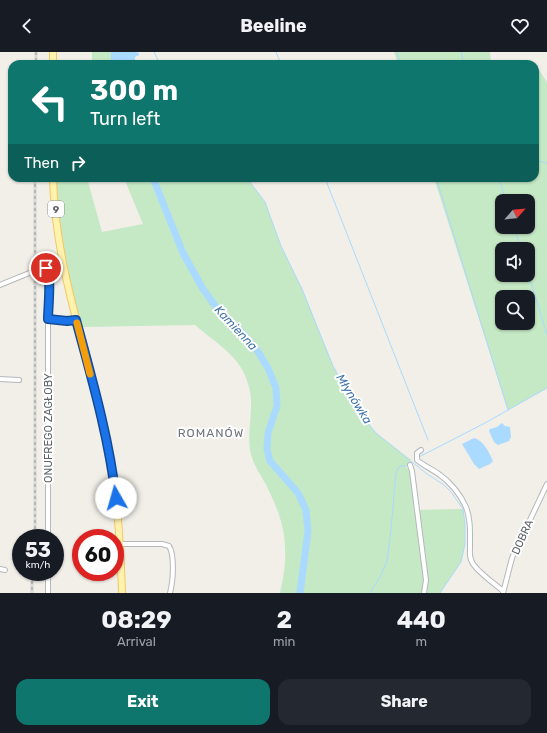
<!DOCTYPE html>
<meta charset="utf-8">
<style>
:root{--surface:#171b24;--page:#242831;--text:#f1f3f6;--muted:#9ea1a6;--accent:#0f766e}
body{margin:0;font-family:Rubik,sans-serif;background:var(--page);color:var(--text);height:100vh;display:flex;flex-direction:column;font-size:15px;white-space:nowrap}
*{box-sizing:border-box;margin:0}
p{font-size:13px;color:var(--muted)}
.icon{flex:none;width:22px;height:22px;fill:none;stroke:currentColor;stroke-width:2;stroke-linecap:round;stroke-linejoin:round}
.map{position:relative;height:541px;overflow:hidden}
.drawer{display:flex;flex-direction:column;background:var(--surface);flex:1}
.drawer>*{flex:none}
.top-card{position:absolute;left:8px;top:8px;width:531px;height:122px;border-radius:12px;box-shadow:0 1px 3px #0004;background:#0f766e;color:#fff;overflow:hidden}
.needle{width:26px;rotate:63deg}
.controls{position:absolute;left:495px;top:142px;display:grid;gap:8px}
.controls a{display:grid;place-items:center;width:40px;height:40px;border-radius:8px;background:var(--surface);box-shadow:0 1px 3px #0004;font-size:20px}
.speed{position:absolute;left:12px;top:477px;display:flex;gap:8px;font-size:20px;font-weight:700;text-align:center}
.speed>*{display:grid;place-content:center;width:52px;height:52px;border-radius:50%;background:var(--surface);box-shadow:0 1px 3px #0004;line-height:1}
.speed small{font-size:10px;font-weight:400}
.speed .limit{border:6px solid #d22;background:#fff;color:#111}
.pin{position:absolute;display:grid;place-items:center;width:34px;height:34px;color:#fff;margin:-17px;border:2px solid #fff;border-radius:50%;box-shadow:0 1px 4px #0007}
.me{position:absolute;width:44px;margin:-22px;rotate:353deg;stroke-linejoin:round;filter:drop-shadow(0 0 3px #0008)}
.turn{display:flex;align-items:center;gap:14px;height:84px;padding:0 16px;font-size:18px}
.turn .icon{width:52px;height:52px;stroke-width:2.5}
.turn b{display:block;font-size:28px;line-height:34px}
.then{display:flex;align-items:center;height:38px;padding:0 16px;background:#0003;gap:8px;font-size:15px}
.eta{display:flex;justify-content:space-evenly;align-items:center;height:68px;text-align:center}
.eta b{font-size:24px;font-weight:700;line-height:28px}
.primary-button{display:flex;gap:8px;margin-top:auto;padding:8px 16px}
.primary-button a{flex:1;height:46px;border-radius:12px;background:var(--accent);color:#fff;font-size:16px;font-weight:700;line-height:46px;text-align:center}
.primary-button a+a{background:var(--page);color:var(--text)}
header{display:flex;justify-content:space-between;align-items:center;height:52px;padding:0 16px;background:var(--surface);font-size:18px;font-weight:700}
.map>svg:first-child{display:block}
</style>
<header><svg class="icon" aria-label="back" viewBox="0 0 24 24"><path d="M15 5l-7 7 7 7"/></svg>Beeline<svg class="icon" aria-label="heart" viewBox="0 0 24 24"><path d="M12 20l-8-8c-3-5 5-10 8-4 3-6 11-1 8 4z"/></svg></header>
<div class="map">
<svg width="547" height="541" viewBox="0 0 547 541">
<rect width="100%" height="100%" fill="#f1efe8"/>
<g fill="#c5e8c5" fill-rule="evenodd">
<rect x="92" y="0" width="19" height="12"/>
<path d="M394,0H490L491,12H398Z"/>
<path d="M535,12L547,30V336L508,358L434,126H535ZM502,149H528V175H502ZM502,197H528V223H502ZM502,245H528V271H502Z"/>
<path d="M53,126H87L102,180L143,172L124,126H247L265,150L281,194L302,237L333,314L341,328L357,350L367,370L376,381L411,408V411L406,414L411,422L414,458L463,457L465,471V492L461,510L440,541H280C289,503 287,476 270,441C265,429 256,418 252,406C246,387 252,367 251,348C251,339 247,327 243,319C234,301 210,286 195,273L83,275L76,268L65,223Z"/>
</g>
<g fill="#aadaff">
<path d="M111,0H136L139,1V3L135,5V12H111Z"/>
<path d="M502,371L505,374L510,375L511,385L509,389L498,393L494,390L489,379L490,377L497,375Z"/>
<path d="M474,386C483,388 489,400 493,409L490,412L479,417L474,412L462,392Z"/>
</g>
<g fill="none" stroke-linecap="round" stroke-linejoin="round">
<g stroke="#aadaff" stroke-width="1">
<path d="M154,0L160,12"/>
<path d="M276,0L281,12"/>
<path d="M397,0L401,12"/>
<path d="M461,0L464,12"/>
<path d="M535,108L547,111"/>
<path d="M247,126L265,150L281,194L302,237L333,314L341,328L357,350L367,370L376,381L427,422L444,433L451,440L463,457L465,471V492L461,510L440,541"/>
<path d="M325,126L428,388"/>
<path d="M436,126L508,358"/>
<path d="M499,126L506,149"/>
<path d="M514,175L521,197"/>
<path d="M528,221L547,283"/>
<path d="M419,405L485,371L547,336"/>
<path d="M370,541L381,523L387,509L391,478L396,420L400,414H406"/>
</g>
<path stroke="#aadaff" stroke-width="7" d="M153,126L183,201L203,237L224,266L240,278L257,298L268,316L276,336L277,354L268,381L267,397L270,409L298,441L306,458L308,479L300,541"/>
<g stroke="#b5b8bc" stroke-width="6">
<g id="minor">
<path d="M0,233L44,215L48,219V267L76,268"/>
<path d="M48,267V486"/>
<path d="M0,327L19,328"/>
<path d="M421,398L417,401V408C424,414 432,417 440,423C450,430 460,442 465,453C471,465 470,482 470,495C470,501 469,505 472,510C476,519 495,532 503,539"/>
<path d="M410,413L412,419L426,528L424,541"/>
<path d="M120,492H162L169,494C175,503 173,530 170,541"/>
<path d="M0,517L5,518"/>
<path d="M48,520V541"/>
<path d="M503,541L512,506L547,432"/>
</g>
</g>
<g stroke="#f2c960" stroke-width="8">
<g id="primary">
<path d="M53,12V0"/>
<path d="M53,126C55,212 85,292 104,375C117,430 120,485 122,541"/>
</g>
</g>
<use href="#minor" stroke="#fff" stroke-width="4"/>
<use href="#primary" stroke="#fff2af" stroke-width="6"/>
<g stroke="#b6b7b8" stroke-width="2.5">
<g id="rail">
<path d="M36,12V0"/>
<path d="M35,486V126"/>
<path d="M32,541V520"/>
</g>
</g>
<use href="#rail" stroke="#fff" stroke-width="1" stroke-dasharray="3" stroke-linecap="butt"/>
</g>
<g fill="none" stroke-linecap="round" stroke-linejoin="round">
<g stroke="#114b97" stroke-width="10">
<path id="route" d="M46,216C52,223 48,256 48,267L67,269L76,268C92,327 109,386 116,446"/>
</g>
<use href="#route" stroke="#1a73e8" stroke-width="7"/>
<path stroke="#f59e0b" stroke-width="7" d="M77,271L90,322"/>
</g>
<g text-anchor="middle" stroke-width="4" stroke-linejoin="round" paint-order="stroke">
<rect fill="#fff" stroke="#8f9295" stroke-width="1" x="48" y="149" width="16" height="16" rx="3"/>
<g font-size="10" font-weight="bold" fill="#5f6368">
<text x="56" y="161">9</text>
</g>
<g font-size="11" fill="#5f6368" stroke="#fff">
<text transform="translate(48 376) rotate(-90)" y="4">ONUFREGO ZAGŁOBY</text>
<text transform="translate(522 485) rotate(-66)" y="4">DOBRA</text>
</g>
<g font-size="12" font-style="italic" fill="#4174aa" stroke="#fff">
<text transform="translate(236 276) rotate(47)" y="4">Kamienna</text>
<text transform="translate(354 347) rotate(58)" y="4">Młynówka</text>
</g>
<g font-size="12" letter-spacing="1" fill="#70757a" stroke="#fff">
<text x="211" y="385">ROMANÓW</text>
</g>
</g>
</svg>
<div class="controls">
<a><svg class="needle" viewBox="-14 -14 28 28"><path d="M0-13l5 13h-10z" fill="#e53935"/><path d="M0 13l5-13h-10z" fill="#9ea1a6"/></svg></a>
<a><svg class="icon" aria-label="sound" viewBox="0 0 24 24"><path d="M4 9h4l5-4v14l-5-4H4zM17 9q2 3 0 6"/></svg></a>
<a><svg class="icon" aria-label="search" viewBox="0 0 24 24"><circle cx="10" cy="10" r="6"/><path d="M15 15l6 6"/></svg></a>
</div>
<div class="speed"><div>53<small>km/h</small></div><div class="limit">60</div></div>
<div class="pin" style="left:46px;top:216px;background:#d93025"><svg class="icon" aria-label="arrive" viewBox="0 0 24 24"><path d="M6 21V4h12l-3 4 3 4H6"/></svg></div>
<svg class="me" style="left:116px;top:446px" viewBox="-20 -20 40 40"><circle r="19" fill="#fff"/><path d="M0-13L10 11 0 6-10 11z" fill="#1a73e8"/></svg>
<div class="top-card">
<div class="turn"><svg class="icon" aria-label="left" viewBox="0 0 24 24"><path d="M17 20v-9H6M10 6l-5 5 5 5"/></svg><div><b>300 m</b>Turn left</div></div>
<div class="then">Then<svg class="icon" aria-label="right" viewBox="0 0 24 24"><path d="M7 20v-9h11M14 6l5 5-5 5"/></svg></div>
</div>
</div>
<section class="drawer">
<div class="eta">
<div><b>08:29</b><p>Arrival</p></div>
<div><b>2</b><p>min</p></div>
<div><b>440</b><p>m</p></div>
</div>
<div class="primary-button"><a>Exit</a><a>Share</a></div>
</section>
